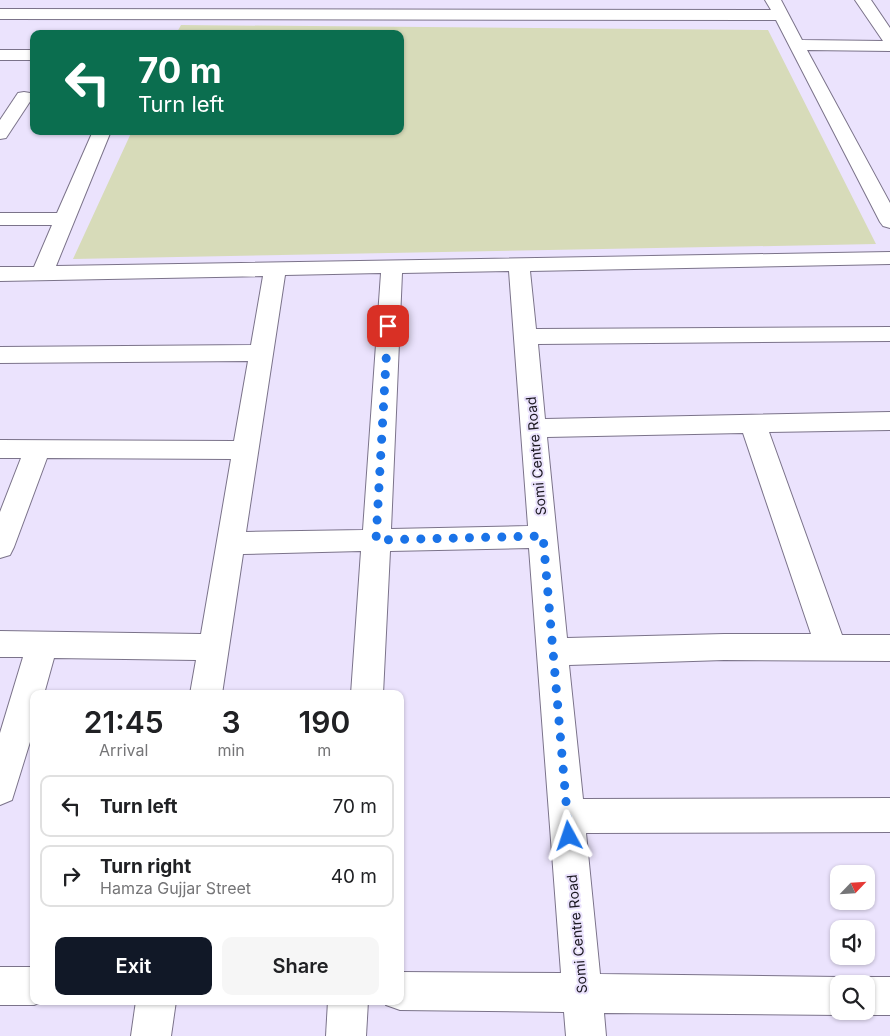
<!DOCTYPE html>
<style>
:root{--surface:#fff;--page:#f6f6f6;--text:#202124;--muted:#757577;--line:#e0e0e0;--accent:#111827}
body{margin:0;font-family:Inter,sans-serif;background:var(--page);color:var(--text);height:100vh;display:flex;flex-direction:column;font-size:19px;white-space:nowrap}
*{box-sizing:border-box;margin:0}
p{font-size:16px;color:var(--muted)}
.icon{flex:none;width:28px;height:28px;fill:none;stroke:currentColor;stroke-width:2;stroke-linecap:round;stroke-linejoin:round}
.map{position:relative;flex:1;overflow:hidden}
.sheet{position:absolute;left:30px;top:690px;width:374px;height:315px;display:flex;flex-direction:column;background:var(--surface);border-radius:10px;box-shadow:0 1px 4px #0004}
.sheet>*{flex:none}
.guide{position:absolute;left:30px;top:30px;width:374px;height:105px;border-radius:10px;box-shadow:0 1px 4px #0004;background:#0b6e4f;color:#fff;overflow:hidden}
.needle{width:32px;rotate:65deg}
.tools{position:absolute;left:830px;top:865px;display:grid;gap:10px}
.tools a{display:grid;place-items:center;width:45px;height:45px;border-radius:10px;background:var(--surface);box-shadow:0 1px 4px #0004;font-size:25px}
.pin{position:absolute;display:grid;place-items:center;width:42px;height:42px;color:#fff;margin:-21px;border-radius:10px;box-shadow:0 2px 8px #0006}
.me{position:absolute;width:55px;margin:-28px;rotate:355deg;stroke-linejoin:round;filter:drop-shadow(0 0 4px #0008)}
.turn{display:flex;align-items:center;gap:18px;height:105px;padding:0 25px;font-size:22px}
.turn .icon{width:65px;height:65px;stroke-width:2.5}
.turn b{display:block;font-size:35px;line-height:42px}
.eta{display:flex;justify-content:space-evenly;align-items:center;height:85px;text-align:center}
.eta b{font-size:30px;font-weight:600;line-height:35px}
.primary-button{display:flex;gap:10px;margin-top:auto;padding:10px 25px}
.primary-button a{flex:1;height:58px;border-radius:10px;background:var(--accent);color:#fff;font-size:20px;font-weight:600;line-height:58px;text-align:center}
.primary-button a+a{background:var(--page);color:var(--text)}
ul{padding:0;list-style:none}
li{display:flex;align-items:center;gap:15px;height:62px;margin:0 10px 8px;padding:0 15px;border:2px solid var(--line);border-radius:10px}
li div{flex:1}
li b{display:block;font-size:19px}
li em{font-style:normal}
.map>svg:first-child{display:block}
</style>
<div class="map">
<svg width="890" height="1036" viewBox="0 0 890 1036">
<rect width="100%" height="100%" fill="#ebe3fd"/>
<path fill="#d7dbb9" d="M181,25L768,30L876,244L73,259L132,131H400V34H176Z"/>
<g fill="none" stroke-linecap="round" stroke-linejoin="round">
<g stroke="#7b738a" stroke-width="2">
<g id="street">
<path d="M765,0H781L802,40L883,41L855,0H871L890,28V51L807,50L890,203V228L883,226L880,222L776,20L0,19V9L771,10Z"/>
<rect x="0" y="50" width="34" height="10"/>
<path d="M24,92L30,93L33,97L6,138L0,139V120L18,93Z"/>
<path d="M93,131H111L56,266L890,252V264L530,271L536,329L890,327V341L538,344L545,419L890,412V430L769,432L842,635H890V661L724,660L569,665L583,799L890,798V832L586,833L600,974L839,977L852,982L866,977H890V1015H866L856,1011H866V984H839V1011H849L839,1015L604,1013L606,1036H566L564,1012L400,1010L386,1005L385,1001H400V972L561,973L529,548L390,551L383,694H351L361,551L243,554L222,694H190L196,660L54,658L44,694H34V729L12,800L0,805V733L23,657H0V631L201,634L231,459L47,458L14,547L10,555L0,558V512L21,458H0V440L234,441L248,361L0,363V347L251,345L263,276L0,281V267H34L52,225H0V213H57ZM509,271L528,526L391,529L402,273ZM381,273L363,530L246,532L285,275ZM743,433L811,634H724L567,638L547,437Z"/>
<path d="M0,967H34V1001H44L34,1005H0Z"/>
<path d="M136,1001H176L171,1036H131Z"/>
<path d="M328,1001H368L366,1036H326Z"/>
</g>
</g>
<use href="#street" fill="#fff" fill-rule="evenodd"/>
</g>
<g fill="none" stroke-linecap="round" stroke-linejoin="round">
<path stroke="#1a73e8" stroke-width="9" stroke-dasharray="0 16.2" d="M388,326L376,540L543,536L569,836"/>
</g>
<g text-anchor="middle" stroke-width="4" stroke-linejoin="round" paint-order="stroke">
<g font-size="14" fill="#1a1720" stroke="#ebe3fd">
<text transform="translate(536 456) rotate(-95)" y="5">Somi Centre Road</text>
<text transform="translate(577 934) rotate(-95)" y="5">Somi Centre Road</text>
</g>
</g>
</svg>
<div class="tools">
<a><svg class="needle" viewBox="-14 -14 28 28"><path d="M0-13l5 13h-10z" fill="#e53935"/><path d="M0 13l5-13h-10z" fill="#757577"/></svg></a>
<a><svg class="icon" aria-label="sound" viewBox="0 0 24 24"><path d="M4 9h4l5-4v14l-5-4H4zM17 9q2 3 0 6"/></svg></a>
<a><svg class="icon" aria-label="search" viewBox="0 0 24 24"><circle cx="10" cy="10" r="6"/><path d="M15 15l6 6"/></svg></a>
</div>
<div class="pin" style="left:388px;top:326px;background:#d93025"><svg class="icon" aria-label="arrive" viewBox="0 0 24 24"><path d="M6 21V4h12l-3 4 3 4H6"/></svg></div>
<svg class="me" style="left:569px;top:836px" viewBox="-20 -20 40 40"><path d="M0-17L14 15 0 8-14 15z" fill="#1a73e8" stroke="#fff" stroke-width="4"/></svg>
<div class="guide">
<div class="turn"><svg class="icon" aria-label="left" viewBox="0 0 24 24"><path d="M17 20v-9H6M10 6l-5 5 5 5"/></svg><div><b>70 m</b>Turn left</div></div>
</div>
<section class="sheet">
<div class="eta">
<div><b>21:45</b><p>Arrival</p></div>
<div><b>3</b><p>min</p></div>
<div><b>190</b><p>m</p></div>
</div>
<ul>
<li><svg class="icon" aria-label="left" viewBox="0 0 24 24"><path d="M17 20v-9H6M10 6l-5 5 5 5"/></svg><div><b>Turn left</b></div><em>70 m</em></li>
<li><svg class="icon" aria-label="right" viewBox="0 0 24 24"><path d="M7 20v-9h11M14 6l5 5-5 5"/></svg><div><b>Turn right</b><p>Hamza Gujjar Street</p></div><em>40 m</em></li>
</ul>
<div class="primary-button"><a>Exit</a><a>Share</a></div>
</section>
</div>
